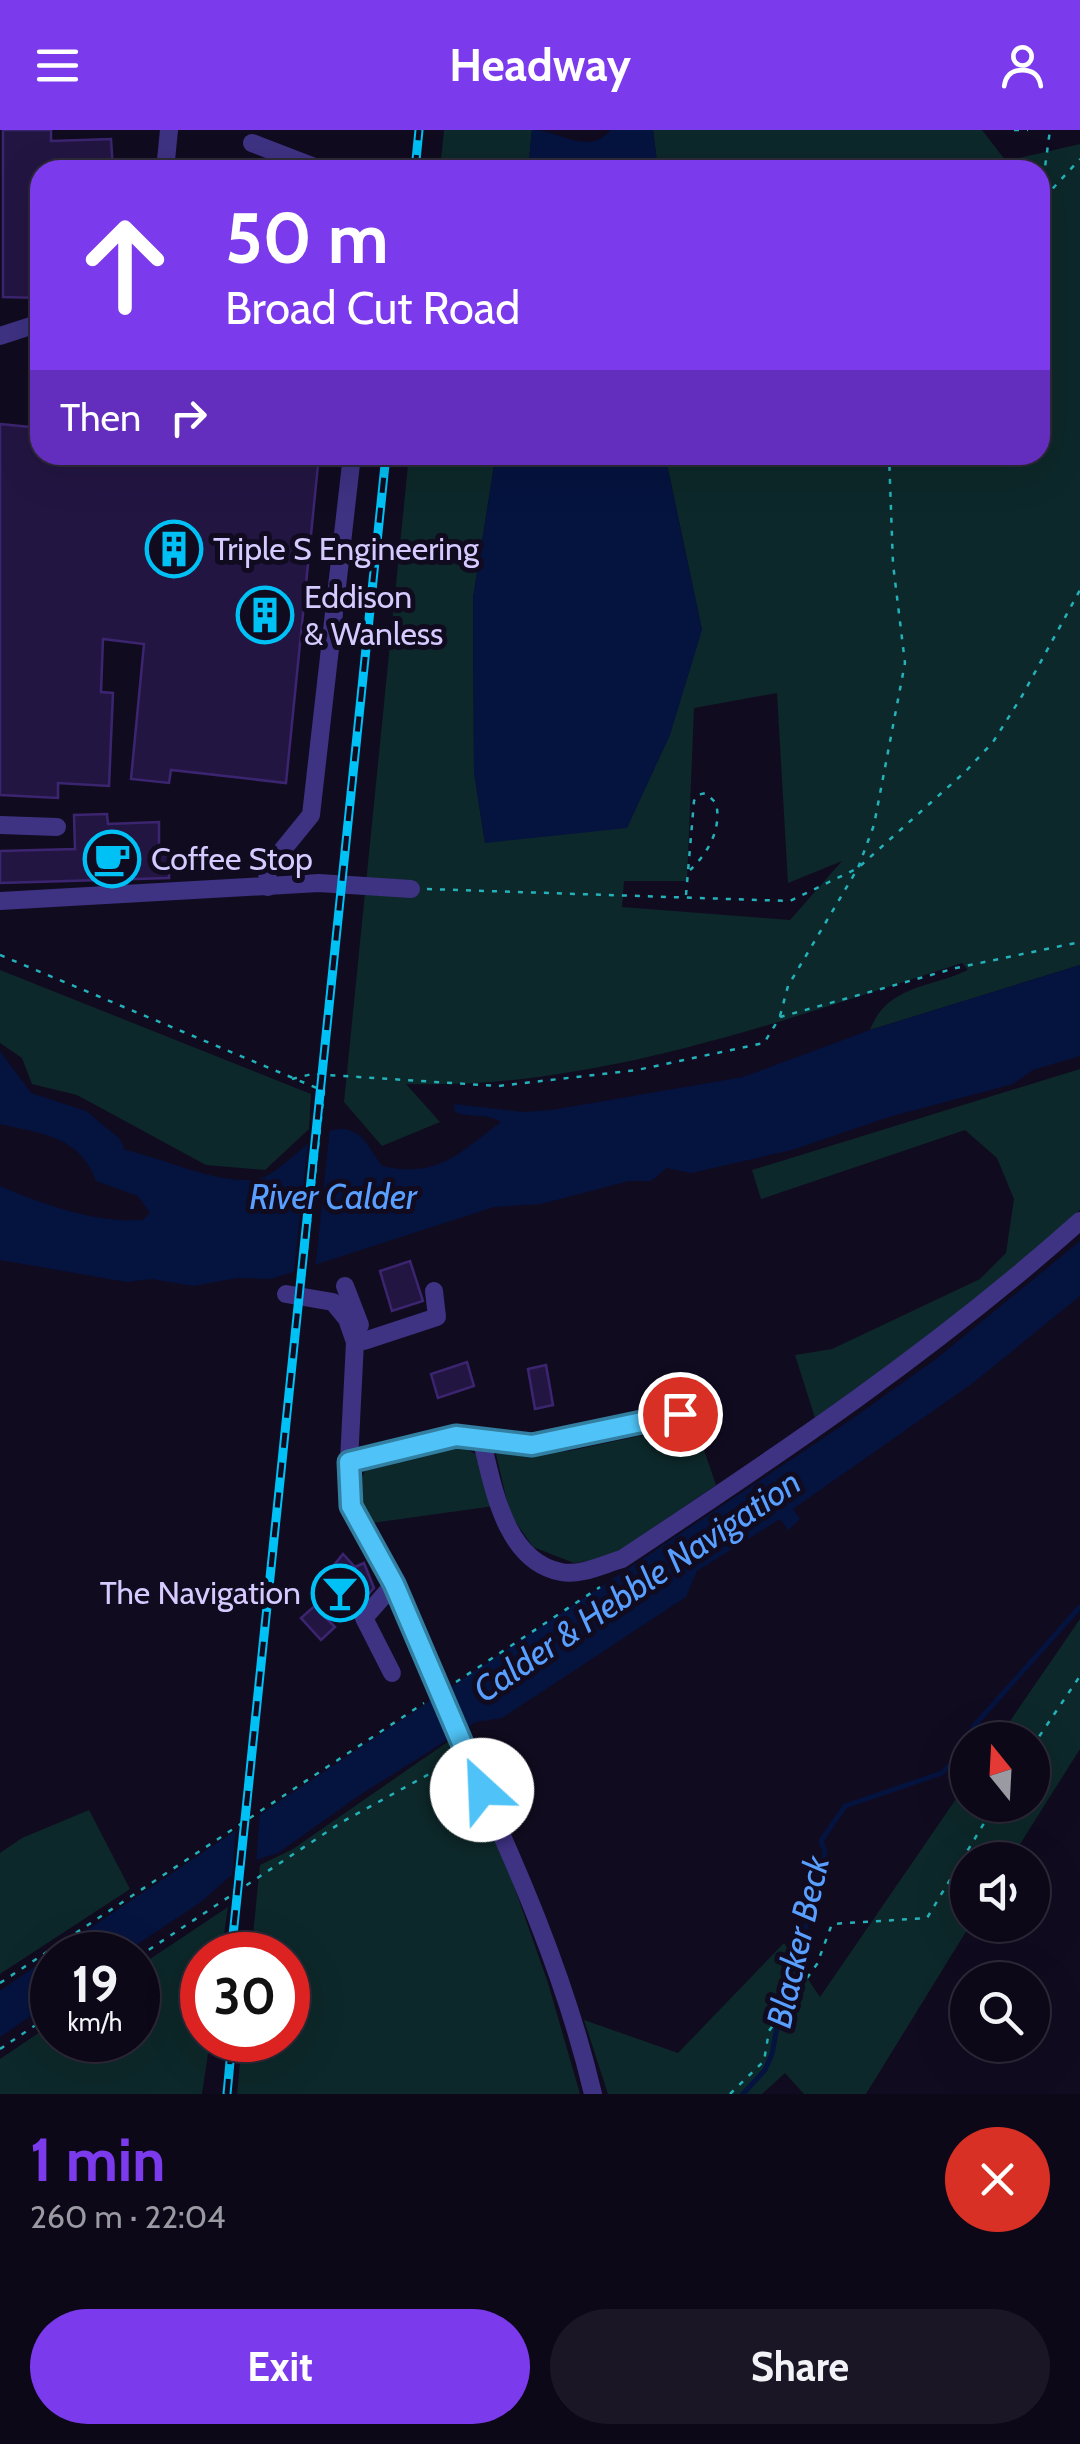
<!DOCTYPE html>
<meta charset="utf-8">
<style>
:root{--surface:#0d0818;--page:#1b1625;--text:#f1f3f6;--muted:#9a9aa2;--line:#2d2937;--accent:#7c3aed}
body{margin:0;font-family:Cabin,sans-serif;background:var(--page);color:var(--text);height:100vh;display:flex;flex-direction:column;font-size:38px;white-space:nowrap}
*{box-sizing:border-box;margin:0}
p{font-size:32px;color:var(--muted)}
.icon{flex:none;width:55px;height:55px;fill:none;stroke:currentColor;stroke-width:2;stroke-linecap:round;stroke-linejoin:round}
.map{position:relative;height:1964px;overflow:hidden}
.details{display:flex;flex-direction:column;background:var(--surface);flex:1}
.details>*{flex:none}
.guide{position:absolute;left:30px;top:30px;width:1020px;height:305px;border-radius:30px;box-shadow:0 10px 40px #0002,0 0 0 2px var(--line);background:#7c3aed;color:#fff;overflow:hidden}
.needle{width:65px;rotate:342deg}
.fabs{position:absolute;left:950px;top:1592px;display:grid;gap:20px}
.fabs a{display:grid;place-items:center;width:100px;height:100px;border-radius:50%;background:var(--surface);box-shadow:0 10px 40px #0002,0 0 0 2px var(--line);font-size:50px}
.speed{position:absolute;left:30px;top:1802px;display:flex;gap:20px;font-size:50px;font-weight:700;text-align:center}
.speed>*{display:grid;place-content:center;width:130px;height:130px;border-radius:50%;background:var(--surface);box-shadow:0 10px 40px #0002,0 0 0 2px var(--line);line-height:1}
.speed small{font-size:25px;font-weight:400}
.speed .limit{border:15px solid #d22;background:#fff;color:#111}
.pin{position:absolute;display:grid;place-items:center;width:85px;height:85px;color:#fff;margin:-42px;border:5px solid #fff;border-radius:50%;box-shadow:0 2px 10px #0007}
.me{position:absolute;width:110px;margin:-55px;rotate:335deg;stroke-linejoin:round;filter:drop-shadow(0 0 8px #0008)}
.turn{display:flex;align-items:center;gap:35px;height:210px;padding:0 30px;font-size:45px}
.turn .icon{width:130px;height:130px;stroke-width:2.5}
.turn b{display:block;font-size:70px;line-height:85px}
.then{display:flex;align-items:center;height:95px;padding:0 30px;background:#0003;gap:20px;font-size:38px}
.round{display:grid;place-items:center;flex:none;width:105px;height:105px;border-radius:52px;background:var(--page)}
.headline{display:flex;align-items:center;justify-content:space-between;height:170px;padding:0 30px}
h1{font-size:60px;font-weight:800;line-height:75px;color:var(--accent)}
.button{display:flex;gap:20px;margin-top:auto;padding:20px 30px}
.button a{flex:1;height:115px;border-radius:60px;background:var(--accent);color:#fff;font-size:40px;font-weight:800;line-height:115px;text-align:center}
.button a+a{background:var(--page);color:var(--text)}
header{display:flex;justify-content:space-between;align-items:center;height:130px;padding:0 30px;background:var(--accent);color:#fff;font-size:45px;font-weight:800}
.map>svg:first-child{display:block}
</style>
<header><svg class="icon" aria-label="menu" viewBox="0 0 24 24"><path d="M4 6h16M4 12h16M4 18h16"/></svg>Headway<svg class="icon" aria-label="person" viewBox="0 0 24 24"><circle cx="12" cy="8" r="4"/><path d="M4 21q1-7 8-7t8 7"/></svg></header>
<div class="map">
<svg width="1080" height="1964" viewBox="0 0 1080 1964">
<rect width="100%" height="100%" fill="#110b20"/>
<g fill="#0d282a" fill-rule="evenodd">
<path d="M444,0H532L528,40H440Z"/>
<path d="M653,0H982L1006,31L1080,14V835L870,900C887,855 930,858 968,840L962,833C783,890 597,960 406,954L440,992L382,1016L344,972L409,325H505L494,336L473,468L474,642L485,713L702,500L665,325H1040V40H658ZM777,563L788,753L842,731L790,790L622,777L624,751H687L694,578Z"/>
<path d="M0,840L311,964L309,999L265,1040L206,1035L77,965L32,954L22,928L0,913Z"/>
<path d="M1080,939V1080L991,1161L815,1288L795,1225L832,1219L980,1149L1006,1123L1014,1069L997,1028L965,1000L761,1069L752,1040Z"/>
<path d="M695,1294L716,1355L609,1428L574,1433L533,1417L510,1384L496,1324L569,1321Z"/>
<path d="M455,1314L478,1325L494,1376L372,1393L356,1359L366,1339Z"/>
<path d="M1080,1489V1619L1010,1730H968L970,1795L866,1964H804L785,1943L762,1964H608L584,1890L678,1923L784,1813L820,1867L967,1653L968,1675H1032V1610H997Z"/>
<path d="M449,1611L495,1702L548,1853L580,1964H237L242,1910H288V1825H251L260,1735L293,1719Z"/>
<path d="M89,1680L130,1759L0,1844V1723L22,1708Z"/>
<path d="M228,1777L221,1825H202V1910H210L202,1964H0V1929L52,1894V1910H138V1837Z"/>
</g>
<g fill="#05133f">
<path d="M532,0C561,0 587,27 611,0H653L658,40H528Z"/>
<path d="M505,325H665L702,500L670,605L627,698L485,713L474,642L473,468L494,336Z"/>
<path d="M1080,835V926L1033,940L1013,954L889,987L792,1020L691,1043L667,1038L651,1051H629L541,1074L494,1077L271,1149L238,1148L193,1156L151,1149L127,1152L0,1130V1056C44,1075 95,1093 143,1090L150,1083L138,1066L96,1051C80,1006 42,1004 0,994V921L31,963L86,981L119,1008L125,1020C166,1029 210,1052 253,1050C287,1048 322,977 360,1006C368,1012 375,1027 382,1036C439,1049 460,1022 501,992C489,983 470,988 455,982L454,974L523,982L552,980L743,947L870,900Z"/>
<path d="M1080,1111V1166L973,1253L793,1379L800,1389L788,1400L780,1389L697,1441L686,1467L502,1588L476,1592L360,1665L278,1723L259,1729L228,1748L201,1772L121,1825H52V1872L0,1907V1861L81,1804L852,1289L936,1229Z"/>
</g>
<g fill="#110b20">
<path d="M330,998L315,1141L293,1148L309,1005Z"/>
<path d="M260,1678L256,1736L232,1751L236,1694Z"/>
</g>
<g fill="none" stroke-linecap="round" stroke-linejoin="round">
<path stroke="#05133f" stroke-width="5" d="M743,1964L765,1940L772,1924L789,1834L801,1815L825,1722L821,1711L845,1676L942,1643L960,1625L973,1597L1080,1477"/>
</g>
<g fill="#231542" stroke="#3c2570" stroke-width="2.5">
<path d="M3,0H51V11L111,9L113,40H40V168L3,167Z"/>
<path d="M0,294L40,298V325H319L286,653L171,640L169,653L131,649L144,514L103,509L101,562L113,563L109,656L58,653V668L0,665Z"/>
<path d="M107,684L108,694L159,692V725H179L181,741L169,742V748L0,753V721L75,719L74,685Z"/>
<path d="M410,1131L423,1171L392,1181L380,1141Z"/>
<path d="M467,1232L474,1256L438,1268L431,1244Z"/>
<path d="M546,1235L553,1275L535,1279L528,1239Z"/>
<path d="M343,1424L355,1437L364,1433L374,1458L363,1470L358,1457L325,1487L335,1497L321,1510L301,1488L327,1465L318,1455Z"/>
</g>
<g fill="none" stroke-linecap="round" stroke-linejoin="round">
<g stroke="#23b2b9" stroke-width="2.5" stroke-dasharray="5 8" stroke-linecap="butt">
<path d="M1014,0H1028"/>
<path d="M1044,68L1080,29"/>
<path d="M1040,74L1050,0"/>
<path d="M427,759L790,771L858,738L966,641L993,612L1022,566L1080,460"/>
<path d="M686,765L694,671L697,665L706,663L716,673C722,699 708,723 690,740"/>
<path d="M0,825L324,961L304,1147"/>
<path d="M780,886L788,856L858,738L874,695L905,533L893,434L889,325"/>
<path d="M292,949L312,944L498,956L637,940L764,913L780,887L956,838L1080,812"/>
<path d="M456,1552L600,1457"/>
<path d="M1032,1617L1080,1546"/>
<path d="M138,1827L342,1692L451,1632"/>
<path d="M0,1853L424,1573"/>
<path d="M0,1919L52,1884"/>
<path d="M730,1964L764,1931L769,1901L817,1834L832,1794L927,1788L995,1675"/>
</g>
<g stroke="#3e3283" stroke-width="18">
<path d="M252,13L322,40"/>
<path d="M165,40L169,0"/>
<path d="M0,206L40,193"/>
<path d="M0,695L57,697"/>
<path d="M268,757L267,739L311,685L352,325"/>
<path d="M0,771L319,753L411,759"/>
<path d="M345,1156L360,1195"/>
<path d="M286,1164L333,1172L347,1189L355,1212L348,1351L351,1376L394,1454L426,1533"/>
<path d="M364,1211L437,1187L434,1161"/>
<path d="M481,1308C493,1355 504,1431 561,1442C581,1446 604,1434 622,1429C782,1323 937,1219 1080,1091"/>
<path d="M349,1332L456,1305L532,1315L680,1283"/>
<path d="M392,1543L364,1488L394,1454"/>
<path d="M463,1620C515,1731 565,1845 593,1964"/>
</g>
<g stroke="#00c1f5" stroke-width="9">
<g id="rail">
<path d="M415,40L419,0"/>
<path d="M231,1825L386,325"/>
<path d="M227,1964L232,1910"/>
</g>
</g>
<use href="#rail" stroke="#110b20" stroke-width="5" stroke-dasharray="15" stroke-linecap="butt"/>
<path stroke="#3e3283" stroke-width="18" d="M426,1533L463,1620"/>
</g>
<g fill="none" stroke-linecap="round" stroke-linejoin="round">
<g stroke="#337fa1" stroke-width="25">
<path id="route" d="M482,1660L394,1454L351,1376L349,1332L456,1306L532,1315L680,1284"/>
</g>
<use href="#route" stroke="#4fc3f7" stroke-width="18"/>
</g>
<defs>
<g id="building-ring" transform="scale(2.875)"><circle r="9.5" fill="#110b20" stroke="#00c1f5" stroke-width="1.5"/><path d="M-4-6H4V6H1V3H-1V6H-4ZM-2.5-4.3h1.7v1.8h-1.7ZM.8-4.3h1.7v1.8H.8ZM-2.5-1h1.7V.8h-1.7ZM.8-1h1.7V.8H.8Z" fill="#00c1f5"/></g>
<g id="cafe-ring" transform="scale(2.875)"><circle r="9.5" fill="#110b20" stroke="#00c1f5" stroke-width="1.5"/><path d="M-5.5-4.5H6V0H3Q3 3.5 0 3.5H-2.5Q-5.5 3.5-5.5 0ZM3-3.2v2h1.7v-2ZM-6 4.5H4V6H-6Z" fill="#00c1f5"/></g>
<g id="bar-ring" transform="scale(2.875)"><circle r="9.5" fill="#110b20" stroke="#00c1f5" stroke-width="1.5"/><path d="M-6-5H6L.8 .8V4.5H3.5V6h-7V4.5H-.8V.8Z" fill="#00c1f5"/></g>
</defs>
<g fill-rule="evenodd">
<use href="#building-ring" x="174" y="419"/>
<use href="#building-ring" x="265" y="485"/>
<use href="#cafe-ring" x="112" y="729"/>
<use href="#bar-ring" x="340" y="1463"/>
</g>
<g text-anchor="middle" stroke-width="10" stroke-linejoin="round" paint-order="stroke">
<g font-size="32" fill="#d6caff" stroke="#110b20" text-anchor="start">
<text x="213" y="430">Triple S Engineering</text>
<text x="304" y="478">Eddison<tspan x="304" dy="37">&amp; Wanless</tspan></text>
<text x="151" y="740">Coffee Stop</text>
<text x="301" y="1474" text-anchor="end">The Navigation</text>
</g>
<g font-size="35" font-style="italic" fill="#589fff" stroke="#110b20">
<text x="333" y="1079">River Calder</text>
<text transform="translate(637 1456) rotate(-34)" y="12">Calder &amp; Hebble Navigation</text>
<text transform="translate(798 1812) rotate(-77)" y="12">Blacker Beck</text>
</g>
</g>
</svg>
<div class="fabs">
<a><svg class="needle" viewBox="-14 -14 28 28"><path d="M0-13l5 13h-10z" fill="#e53935"/><path d="M0 13l5-13h-10z" fill="#9a9aa2"/></svg></a>
<a><svg class="icon" aria-label="sound" viewBox="0 0 24 24"><path d="M4 9h4l5-4v14l-5-4H4zM17 9q2 3 0 6"/></svg></a>
<a><svg class="icon" aria-label="search" viewBox="0 0 24 24"><circle cx="10" cy="10" r="6"/><path d="M15 15l6 6"/></svg></a>
</div>
<div class="speed"><div>19<small>km/h</small></div><div class="limit">30</div></div>
<div class="pin" style="left:680px;top:1284px;background:#d93025"><svg class="icon" aria-label="arrive" viewBox="0 0 24 24"><path d="M6 21V4h12l-3 4 3 4H6"/></svg></div>
<svg class="me" style="left:482px;top:1660px" viewBox="-20 -20 40 40"><circle r="19" fill="#fff"/><path d="M0-13L10 11 0 6-10 11z" fill="#4fc3f7"/></svg>
<div class="guide">
<div class="turn"><svg class="icon" aria-label="ahead" viewBox="0 0 24 24"><path d="M12 20V5M6 11l6-6 6 6"/></svg><div><b>50 m</b>Broad Cut Road</div></div>
<div class="then">Then<svg class="icon" aria-label="right" viewBox="0 0 24 24"><path d="M7 20v-9h11M14 6l5 5-5 5"/></svg></div>
</div>
</div>
<section class="details">
<div class="headline"><div><h1>1 min</h1><p>260 m · 22:04</p></div><a class="round" style="background:#d93025;color:#fff"><svg class="icon" aria-label="close" viewBox="0 0 24 24"><path d="M6 6l12 12M18 6L6 18"/></svg></a></div>
<div class="button"><a>Exit</a><a>Share</a></div>
</section>
